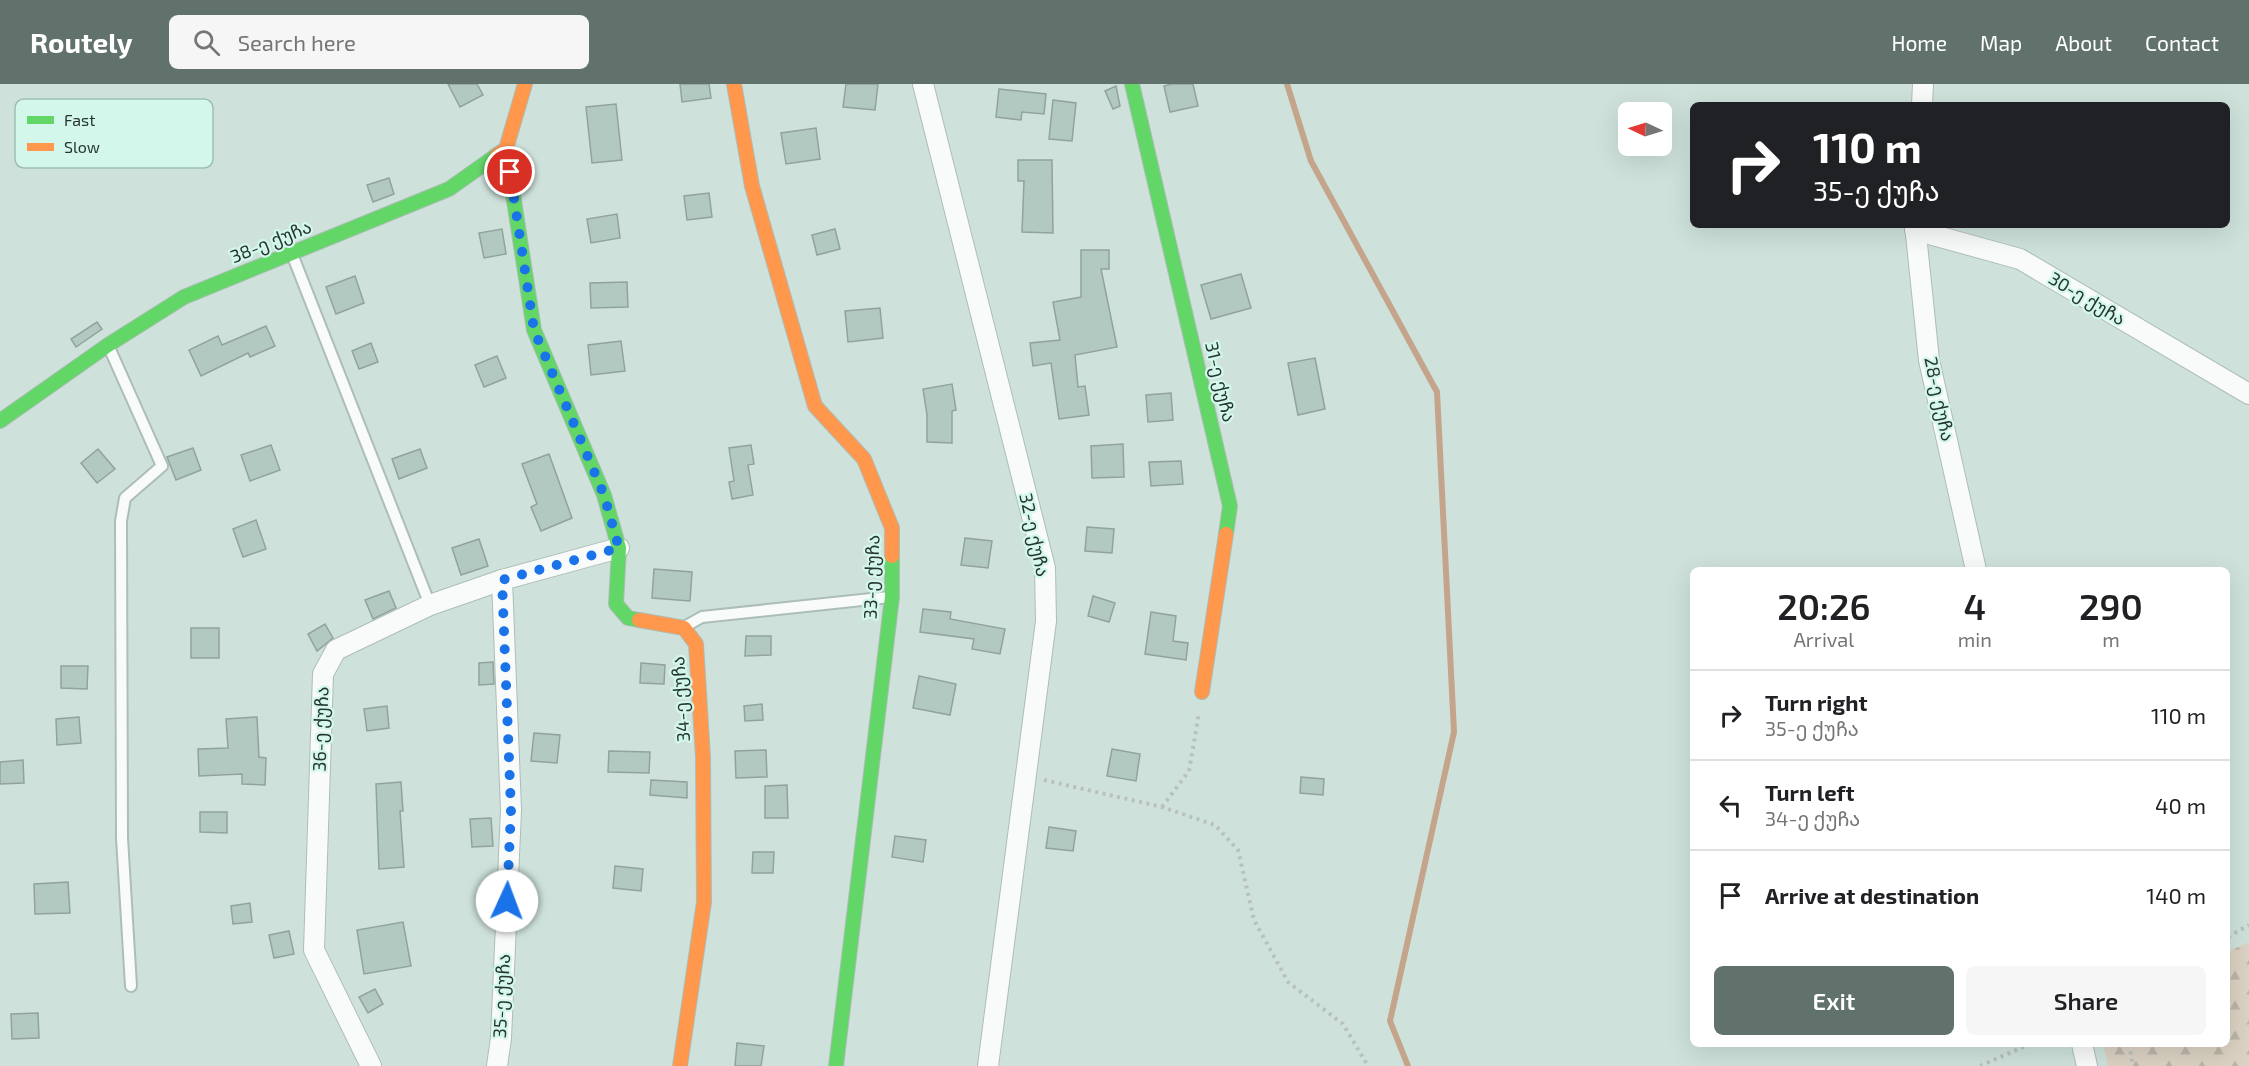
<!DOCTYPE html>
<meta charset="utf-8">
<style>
:root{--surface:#fff;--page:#f6f6f6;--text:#202124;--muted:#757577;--line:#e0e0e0;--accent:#61726c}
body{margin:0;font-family:"Exo 2","Noto Sans Georgian",sans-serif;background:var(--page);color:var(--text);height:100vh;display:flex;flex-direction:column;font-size:22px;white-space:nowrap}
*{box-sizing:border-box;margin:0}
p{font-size:20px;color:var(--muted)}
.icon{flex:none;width:33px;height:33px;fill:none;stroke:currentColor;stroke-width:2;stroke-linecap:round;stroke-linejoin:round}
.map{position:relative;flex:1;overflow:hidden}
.sheet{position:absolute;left:1690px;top:483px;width:540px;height:480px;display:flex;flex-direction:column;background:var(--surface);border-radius:9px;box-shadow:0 6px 24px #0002}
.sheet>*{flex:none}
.hud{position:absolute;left:1690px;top:18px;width:540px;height:126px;border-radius:9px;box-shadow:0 6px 24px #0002;background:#202124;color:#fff;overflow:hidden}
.needle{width:39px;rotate:274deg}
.controls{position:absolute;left:1618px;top:18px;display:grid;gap:12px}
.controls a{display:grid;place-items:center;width:54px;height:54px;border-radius:9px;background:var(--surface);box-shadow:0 6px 24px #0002;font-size:30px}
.pin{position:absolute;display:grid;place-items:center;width:51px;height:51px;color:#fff;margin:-26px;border:3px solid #fff;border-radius:50%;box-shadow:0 2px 6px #0007}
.me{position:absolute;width:66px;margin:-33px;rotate:2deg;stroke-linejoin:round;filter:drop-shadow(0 0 4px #0008)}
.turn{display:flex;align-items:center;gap:21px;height:126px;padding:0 24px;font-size:27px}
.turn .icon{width:78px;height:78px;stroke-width:2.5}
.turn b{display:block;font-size:42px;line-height:51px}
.eta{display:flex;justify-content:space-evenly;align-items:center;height:102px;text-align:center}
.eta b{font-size:36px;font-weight:600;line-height:42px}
.cta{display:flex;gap:12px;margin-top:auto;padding:12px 24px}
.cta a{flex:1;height:69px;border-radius:9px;background:var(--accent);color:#fff;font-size:24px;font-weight:600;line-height:69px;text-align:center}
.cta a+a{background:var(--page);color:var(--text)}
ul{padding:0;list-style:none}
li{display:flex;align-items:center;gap:18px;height:90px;padding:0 24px;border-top:2px solid var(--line)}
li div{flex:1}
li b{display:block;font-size:22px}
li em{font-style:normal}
header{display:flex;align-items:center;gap:36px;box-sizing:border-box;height:84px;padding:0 30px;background:var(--accent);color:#fff}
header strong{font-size:28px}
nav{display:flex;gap:33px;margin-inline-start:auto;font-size:21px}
.search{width:420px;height:54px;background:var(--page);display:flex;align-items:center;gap:15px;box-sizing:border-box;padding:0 21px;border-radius:9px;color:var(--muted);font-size:22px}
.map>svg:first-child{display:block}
</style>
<header>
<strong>Routely</strong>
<div class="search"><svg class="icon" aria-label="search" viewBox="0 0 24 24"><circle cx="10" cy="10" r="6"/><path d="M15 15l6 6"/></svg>Search here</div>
<nav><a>Home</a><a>Map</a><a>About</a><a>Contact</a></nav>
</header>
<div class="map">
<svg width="2249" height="982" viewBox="0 0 2249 982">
<defs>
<pattern id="forest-firs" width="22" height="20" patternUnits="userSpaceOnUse" patternTransform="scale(1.5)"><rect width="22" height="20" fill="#dbd2c3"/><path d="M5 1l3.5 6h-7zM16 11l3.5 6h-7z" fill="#bcb5a8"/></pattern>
</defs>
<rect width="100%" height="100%" fill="#cee2db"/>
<path fill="url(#forest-firs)" d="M2249,858V982H2108L2103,960H2228V868Z"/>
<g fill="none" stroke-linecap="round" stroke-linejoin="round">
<path stroke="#c4a58c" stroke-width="6" d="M1287,0L1311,77L1437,308L1454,648L1390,937L1408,982"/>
</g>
<g fill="#b1c9c1" stroke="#93a29d" stroke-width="1.5">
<path d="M448,0H477L483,11L460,23Z"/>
<path d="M680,0H709L711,14L682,18Z"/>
<path d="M846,0H878L875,26L843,23Z"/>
<path d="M1172,0H1193L1198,22L1170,28L1164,2Z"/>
<path d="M1116,2L1120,22L1113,25L1105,7Z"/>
<path d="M999,5L1046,10L1044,30L1022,28L1021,36L996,33Z"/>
<path d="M1053,16L1076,19L1072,57L1049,55Z"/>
<path d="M616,20L622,76L592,79L586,23Z"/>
<path d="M816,44L820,75L786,80L781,49Z"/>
<path d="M1018,76H1052L1053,149L1022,148L1024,97H1018Z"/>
<path d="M389,94L394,110L373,118L367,101Z"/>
<path d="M709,109L712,133L687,136L684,112Z"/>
<path d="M617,130L620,154L591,159L587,135Z"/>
<path d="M502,145L506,170L484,174L479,149Z"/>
<path d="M835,145L840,165L817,171L812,151Z"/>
<path d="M1081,166H1109V185H1101L1117,263L1075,271L1078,303L1085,302L1089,331L1059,335L1051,279L1033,282L1030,259L1060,256L1053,218L1081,213Z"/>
<path d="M1241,190L1251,224L1211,235L1201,201Z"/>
<path d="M355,192L364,219L336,230L326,203Z"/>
<path d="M627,198L628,223L591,224L590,199Z"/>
<path d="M880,224L883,254L848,258L845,227Z"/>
<path d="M97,238L102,245L76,263L71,255Z"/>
<path d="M266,242L275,262L250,273L248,269L201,292L189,266L218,252L222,261Z"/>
<path d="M621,257L625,287L591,291L588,261Z"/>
<path d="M371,259L378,278L359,285L352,267Z"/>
<path d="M497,272L506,294L484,303L475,281Z"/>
<path d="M1315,274L1325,325L1298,331L1288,279Z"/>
<path d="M952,300L956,326L952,327V359L927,358V331L923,305Z"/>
<path d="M1171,309L1173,336L1148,338L1146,311Z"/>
<path d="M1123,360L1124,393L1092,394L1091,362Z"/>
<path d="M271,361L280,386L250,397L241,371Z"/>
<path d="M751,361L754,380L748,381L753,411L732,415L729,398L734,397L729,364Z"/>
<path d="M193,364L201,386L176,396L167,373Z"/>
<path d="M98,365L115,385L97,399L81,379Z"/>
<path d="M420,365L427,384L399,395L392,375Z"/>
<path d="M549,370L572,434L541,447L531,423L537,420L522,380Z"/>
<path d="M1181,377L1183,400L1151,402L1149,378Z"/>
<path d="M256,436L266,465L243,473L233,445Z"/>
<path d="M1087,443L1114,445L1112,469L1085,467Z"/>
<path d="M965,454L992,457L988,484L961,481Z"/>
<path d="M479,455L488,482L461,491L452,464Z"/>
<path d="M654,485L692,488L690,517L652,514Z"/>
<path d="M389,507L396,524L373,535L365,516Z"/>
<path d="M1093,512L1115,519L1109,538L1088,532Z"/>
<path d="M923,525L951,528L950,535L1005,545L1000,570L972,565L974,555L920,548Z"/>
<path d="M1151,528L1176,532L1173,557L1188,559L1186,576L1145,570Z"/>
<path d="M325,540L333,554L317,567L308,550Z"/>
<rect x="191" y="544" width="28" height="30"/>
<path d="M746,552H771V571L745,572Z"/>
<path d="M493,578L494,600L479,601V579Z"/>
<path d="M641,579L665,581L664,600L640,599Z"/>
<path d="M61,582H88L87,605L61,604Z"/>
<path d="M919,592L956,600L950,631L913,624Z"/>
<path d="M762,620L763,636L745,637L744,622Z"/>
<path d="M387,622L389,644L367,647L364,625Z"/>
<path d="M79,633L81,659L57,661L56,635Z"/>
<path d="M257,633L259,673L266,674L265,701L242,700V690L199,692L198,665L228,664L226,635Z"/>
<path d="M534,649L560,651L557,679L531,677Z"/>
<path d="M1112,665L1140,670L1136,697L1107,692Z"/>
<path d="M766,666L767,693L736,694L735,667Z"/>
<path d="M609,667L650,668L649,689L608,688Z"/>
<path d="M23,676L24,699L0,700V678Z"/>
<path d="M1301,693L1324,695L1323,711L1300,709Z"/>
<path d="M651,696L687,698V714L650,711Z"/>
<path d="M401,698L403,727H400L404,783L379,785L376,700Z"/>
<path d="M787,701L788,734H765V702Z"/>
<path d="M200,728H227V749L200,748Z"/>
<path d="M491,734L493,762L472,763L470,735Z"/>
<path d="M1049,743L1076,747L1073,767L1046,764Z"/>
<path d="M895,752L926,756L923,778L892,773Z"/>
<path d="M753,768H774L773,789H752Z"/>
<path d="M615,782L643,785L641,807L613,804Z"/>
<path d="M68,798L70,829L35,830L34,800Z"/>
<path d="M250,819L252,838L233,840L231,822Z"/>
<path d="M403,838L411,882L364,890L357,846Z"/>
<path d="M289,847L294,870L274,874L269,851Z"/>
<path d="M375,905L383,920L368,929L359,913Z"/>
<path d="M38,929L39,954L12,955L11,930Z"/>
<path d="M737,959L764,962L761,982H735Z"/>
</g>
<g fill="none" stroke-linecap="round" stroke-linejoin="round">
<g stroke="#adbdb7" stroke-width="14">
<g id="lane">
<path d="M292,170L430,521"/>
<path d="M108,261L162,382L125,414L121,437L122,754L131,902"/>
<path d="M684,543L702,533L890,513"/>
</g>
</g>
<g stroke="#adbdb7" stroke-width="22">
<g id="street">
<path d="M923,0L1045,484L1046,537L988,982"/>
<path d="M1922,21L1923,0"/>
<path d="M1915,141L1929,276L1976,486"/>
<path d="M1915,146L2020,175L2249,310"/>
<path d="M2082,960L2087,982"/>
<path d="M371,982L314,866L323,590L336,566L430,521L502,496"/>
<path d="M497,982L501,954L511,726L502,496L619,464"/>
</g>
</g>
<g stroke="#adbdb7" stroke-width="16">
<g id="fast">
<path d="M1132,0L1230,422L1226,450"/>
<path d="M506,65L534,246L604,411L619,464L616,520L628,534L639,536"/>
<path d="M0,337L108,261L184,213L449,105L497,71"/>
<path d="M836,982L892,513V472"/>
</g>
</g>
<g stroke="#adbdb7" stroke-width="16">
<g id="slow">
<path d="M734,0L752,102L815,322L864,375L892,444V472"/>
<path d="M497,71L506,65L525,0"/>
<path d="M639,536L684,544L696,560L703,673L704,818L680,982"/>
<path d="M1202,608L1226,450"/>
</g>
</g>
<g stroke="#b9c0be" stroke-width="4" stroke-dasharray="3 4.5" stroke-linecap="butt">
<path d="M1044,696L1162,723L1215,741L1238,766L1254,836L1288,898L1343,940L1368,982"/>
<path d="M1162,723L1189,687L1199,629"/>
<path d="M2228,853L2249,841"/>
<path d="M2129,960L2133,982"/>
<path d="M1980,982L2030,960"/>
</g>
<use href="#lane" stroke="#f8fbfa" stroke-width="10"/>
<use href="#street" stroke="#f8fbfa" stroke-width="20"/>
<use href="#fast" stroke="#63d668" stroke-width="14"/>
<use href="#slow" stroke="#ff974d" stroke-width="14"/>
</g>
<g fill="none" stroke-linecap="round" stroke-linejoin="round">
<path stroke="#1a73e8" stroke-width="10" stroke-dasharray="0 18" d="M507,817L511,726L502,496L619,464L604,411L534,246L510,88"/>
</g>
<g text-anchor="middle" stroke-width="4.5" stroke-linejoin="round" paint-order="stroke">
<g font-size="18" fill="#273530" stroke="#d3f8eb">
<text transform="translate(271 158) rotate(-22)" y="6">38-ე ქუჩა</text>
<text transform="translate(2087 215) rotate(31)" y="6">30-ე ქუჩა</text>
<text transform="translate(1220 298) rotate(77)" y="6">31-ე ქუჩა</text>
<text transform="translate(1939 315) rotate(78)" y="6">28-ე ქუჩა</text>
<text transform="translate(1034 451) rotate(78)" y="6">32-ე ქუჩა</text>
<text transform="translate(872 493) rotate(-88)" y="6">33-ე ქუჩა</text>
<text transform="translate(681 615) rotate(-94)" y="6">34-ე ქუჩა</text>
<text transform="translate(321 645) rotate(-88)" y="6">36-ე ქუჩა</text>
<text transform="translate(502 912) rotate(-87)" y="6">35-ე ქუჩა</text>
</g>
</g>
<rect x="15" y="15" width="198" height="69" rx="9" fill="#d3f8eb" stroke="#9fbeb3" stroke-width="1.5"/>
<rect x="27" y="32" width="27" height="8" fill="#63d668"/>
<rect x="27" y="59" width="27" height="8" fill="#ff974d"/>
<g font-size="16" fill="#273530">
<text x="64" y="42">Fast</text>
<text x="64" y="69">Slow</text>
</g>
</svg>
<div class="controls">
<a><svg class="needle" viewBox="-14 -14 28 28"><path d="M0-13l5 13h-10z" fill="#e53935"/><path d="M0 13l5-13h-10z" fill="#757577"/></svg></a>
</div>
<div class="pin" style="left:510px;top:88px;background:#d93025"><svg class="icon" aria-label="arrive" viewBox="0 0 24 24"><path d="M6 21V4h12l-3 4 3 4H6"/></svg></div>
<svg class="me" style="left:507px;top:817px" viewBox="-20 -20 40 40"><circle r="19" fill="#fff"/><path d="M0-13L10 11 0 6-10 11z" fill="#1a73e8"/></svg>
<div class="hud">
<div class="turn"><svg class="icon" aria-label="right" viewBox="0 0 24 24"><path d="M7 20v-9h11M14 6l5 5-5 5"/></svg><div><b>110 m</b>35-ე ქუჩა</div></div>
</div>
<section class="sheet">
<div class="eta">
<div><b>20:26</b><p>Arrival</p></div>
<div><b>4</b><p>min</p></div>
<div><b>290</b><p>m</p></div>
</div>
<ul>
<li><svg class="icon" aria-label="right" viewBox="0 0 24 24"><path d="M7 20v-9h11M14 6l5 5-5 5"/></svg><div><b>Turn right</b><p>35-ე ქუჩა</p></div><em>110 m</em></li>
<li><svg class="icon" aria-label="left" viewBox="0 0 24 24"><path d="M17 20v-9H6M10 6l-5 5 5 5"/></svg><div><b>Turn left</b><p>34-ე ქუჩა</p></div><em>40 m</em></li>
<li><svg class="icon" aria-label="arrive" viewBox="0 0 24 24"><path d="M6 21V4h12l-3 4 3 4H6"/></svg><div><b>Arrive at destination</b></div><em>140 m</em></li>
</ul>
<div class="cta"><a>Exit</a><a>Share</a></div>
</section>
</div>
